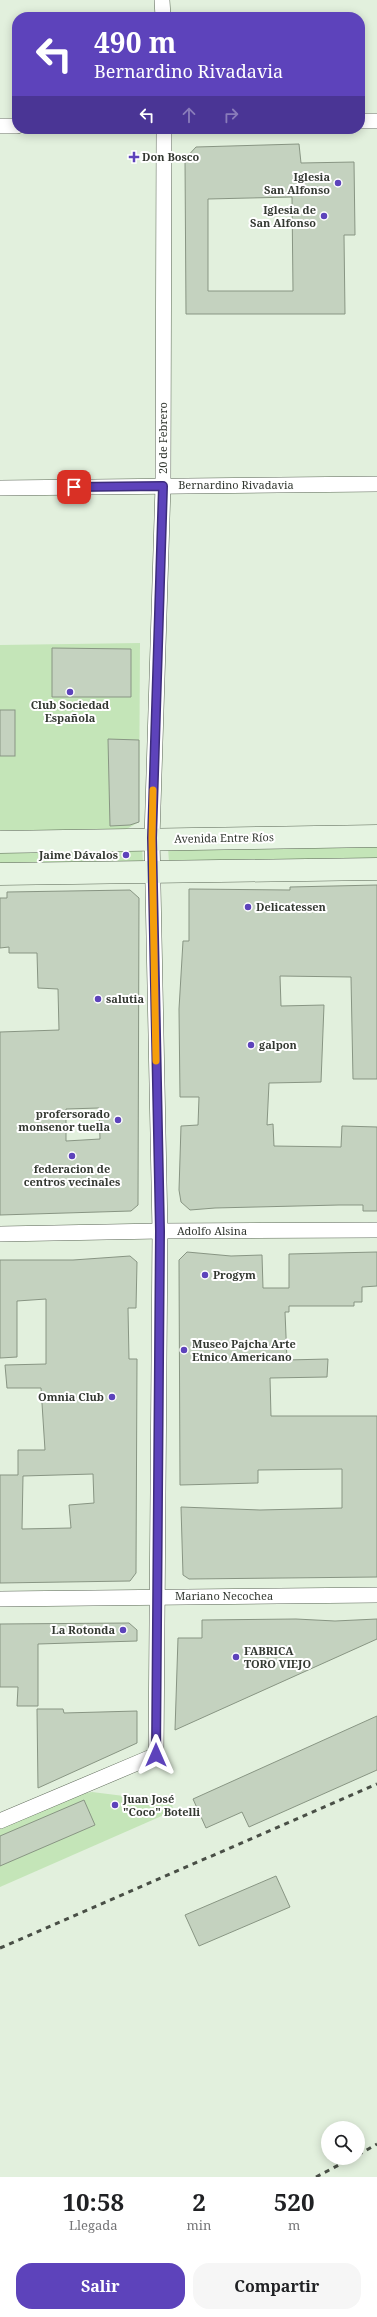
<!DOCTYPE html>
<html lang="es">
<meta charset="utf-8">
<style>
:root{--surface:#fff;--page:#f6f6f6;--text:#202124;--muted:#757577;--accent:#5d43bb}
body{margin:0;font-family:"Noto Serif",serif;background:var(--page);color:var(--text);height:100vh;display:flex;flex-direction:column;font-size:15px;white-space:nowrap}
*{box-sizing:border-box;margin:0}
p{font-size:13px;color:var(--muted)}
.icon{flex:none;width:22px;height:22px;fill:none;stroke:currentColor;stroke-width:2;stroke-linecap:round;stroke-linejoin:round}
.map{position:relative;height:2177px;overflow:hidden}
.panel{display:flex;flex-direction:column;background:var(--surface);flex:1}
.panel>*{flex:none}
.top-card{position:absolute;left:12px;top:12px;width:353px;height:122px;border-radius:16px;box-shadow:0 2px 10px #0003;background:#5d43bb;color:#fff;overflow:hidden}
.controls{position:absolute;left:321px;top:2121px;display:grid;gap:8px}
.controls a{display:grid;place-items:center;width:44px;height:44px;border-radius:50%;background:var(--surface);box-shadow:0 2px 10px #0003;font-size:20px}
.pin{position:absolute;display:grid;place-items:center;width:34px;height:34px;color:#fff;margin:-17px;border-radius:8px;box-shadow:0 2px 6px #0006}
.me{position:absolute;width:44px;margin:-22px;rotate:0deg;stroke-linejoin:round;filter:drop-shadow(0 0 3px #0008)}
.turn{display:flex;align-items:center;gap:14px;height:84px;padding:0 16px;font-size:18px}
.turn .icon{width:52px;height:52px;stroke-width:2.5}
.turn b{display:block;font-size:28px;line-height:34px}
.lanes{display:flex;align-items:center;height:38px;padding:0 16px;background:#0003;justify-content:center;gap:20px;direction:ltr}
.lanes .off{opacity:.35}
.eta{display:flex;justify-content:space-evenly;align-items:center;height:68px;text-align:center}
.eta b{font-size:24px;font-weight:700;line-height:28px}
.action{display:flex;gap:8px;margin-top:auto;padding:8px 16px}
.action a{flex:1;height:46px;border-radius:16px;background:var(--accent);color:#fff;font-size:16px;font-weight:700;line-height:46px;text-align:center}
.action a+a{background:var(--page);color:var(--text)}
.map>svg:first-child{display:block}
</style>
<div class="map">
<svg width="377" height="2177" viewBox="0 0 377 2177">
<rect width="100%" height="100%" fill="#e2f0dd"/>
<g fill="#c4e5b8">
<path d="M140,643L139,822L125,830H0V645Z"/>
<path d="M377,845V859L169,862L168,848Z"/>
<path d="M142,848L143,862L0,864V850Z"/>
<path d="M92,1792L172,1802L173,1811L0,1887V1828L81,1794Z"/>
</g>
<g fill="#c4d2bf" stroke="#889583" fill-rule="evenodd">
<path d="M299,144L301,163L354,162L355,235H344L345,314H186L185,159L196,147ZM292,197L293,291H208V199Z"/>
<path d="M52,648L131,649V697H52Z"/>
<rect x="0" y="710" width="15" height="46"/>
<path d="M108,739L139,740V822L130,825L110,826Z"/>
<path d="M377,885V1079H353L351,977L280,976L281,1006L324,1005L321,1082L269,1083L267,1125L273,1124L274,1146L341,1147L342,1126L377,1127V1211H363V1205H339L215,1208L190,1210L181,1202L179,1190L181,1126L198,1125L199,1097H180L179,1009L183,941H189V889L290,890V887Z"/>
<path d="M130,890L139,898L138,1205L131,1211L0,1215V1032L59,1030L58,989L38,988L37,953H9V947L0,948V898H7V892ZM99,1108L100,1139L66,1141V1109Z"/>
<path d="M187,1252L231,1256L262,1255L263,1288H289V1254L377,1252V1286L362,1287V1302H354V1306H289V1312H285L287,1360L328,1359L327,1377L270,1378L271,1416H377V1577L189,1579L183,1575L181,1507L260,1510L342,1508V1469L258,1470V1483L180,1485L179,1260Z"/>
<path d="M130,1256L137,1262L136,1308H128L129,1359H137L136,1573L130,1581L0,1583V1475H18V1450H45L41,1388H7L5,1365L46,1364V1299L17,1301V1357L0,1358V1260H73ZM93,1474L94,1503L69,1505L71,1528L22,1529L23,1476Z"/>
<path d="M296,1619L335,1621L377,1619V1639L175,1730L178,1638H202V1620Z"/>
<path d="M129,1623L137,1630V1641L38,1644V1706H17L18,1687H0V1624Z"/>
<path d="M37,1709H63L64,1713L137,1711V1743L38,1788Z"/>
<path d="M377,1716V1770L249,1827L242,1812L206,1828L193,1799Z"/>
<path d="M84,1800L95,1825L0,1866V1836Z"/>
<path d="M276,1876L290,1907L199,1946L185,1915Z"/>
</g>
<g fill="none" stroke-linecap="round" stroke-linejoin="round">
<g stroke="#5a6655" stroke-width="16">
<g id="minor">
<path d="M162,0L163,17"/>
<path d="M360,121H377"/>
<path d="M0,126H17"/>
<path d="M0,488L377,484"/>
<path d="M0,1234L160,1231L377,1230"/>
<path d="M0,1599L377,1595"/>
<path d="M0,1821L156,1755L160,1231L152,838L163,486L164,129"/>
</g>
</g>
<g stroke="#5a6655" stroke-width="23">
<g id="secondary">
<path d="M0,842L377,836"/>
<path d="M0,874L377,869"/>
</g>
</g>
<use href="#minor" stroke="#fff" stroke-width="15"/>
<use href="#secondary" stroke="#e6f4e2" stroke-width="22"/>
<g stroke="#494f46" stroke-width="3" stroke-dasharray="5 5" stroke-linecap="butt">
<path d="M0,1948L377,1784"/>
<path d="M358,2155L377,2144"/>
<path d="M316,2177L352,2158"/>
</g>
</g>
<g fill="none" stroke-linecap="round" stroke-linejoin="round">
<g stroke="#3c2c7a" stroke-width="10">
<path id="route" d="M74,487L163,486L152,838L160,1231L156,1755"/>
</g>
<use href="#route" stroke="#5d43bb" stroke-width="7"/>
<path stroke="#f59e0b" stroke-width="7" d="M153,790L152,838L156,1061"/>
</g>
<g fill="#5d43bb" stroke="#fff" stroke-width="1.5">
<path d="M132 151h4v4h4v4h-4v4h-4v-4h-4v-4h4z"/>
<circle cx="338" cy="183" r="4"/>
<circle cx="324" cy="216" r="4"/>
<circle cx="70" cy="692" r="4"/>
<circle cx="126" cy="855" r="4"/>
<circle cx="248" cy="907" r="4"/>
<circle cx="98" cy="999" r="4"/>
<circle cx="251" cy="1045" r="4"/>
<circle cx="118" cy="1120" r="4"/>
<circle cx="72" cy="1156" r="4"/>
<circle cx="205" cy="1275" r="4"/>
<circle cx="184" cy="1350" r="4"/>
<circle cx="112" cy="1397" r="4"/>
<circle cx="123" cy="1630" r="4"/>
<circle cx="236" cy="1657" r="4"/>
<circle cx="115" cy="1805" r="4"/>
</g>
<g text-anchor="middle" stroke-width="4" stroke-linejoin="round" paint-order="stroke">
<g font-size="11" font-weight="bold" fill="#333831" stroke="#fff" text-anchor="start">
<text x="142" y="161">Don Bosco</text>
<text x="330" y="181" text-anchor="end">Iglesia<tspan x="330" dy="13">San Alfonso</tspan></text>
<text x="316" y="214" text-anchor="end">Iglesia de<tspan x="316" dy="13">San Alfonso</tspan></text>
<text x="70" y="709" text-anchor="middle">Club Sociedad<tspan x="70" dy="13">Española</tspan></text>
<text x="118" y="859" text-anchor="end">Jaime Dávalos</text>
<text x="256" y="911">Delicatessen</text>
<text x="106" y="1003">salutia</text>
<text x="259" y="1049">galpon</text>
<text x="110" y="1118" text-anchor="end">profersorado<tspan x="110" dy="13">monsenor tuella</tspan></text>
<text x="72" y="1173" text-anchor="middle">federacion de<tspan x="72" dy="13">centros vecinales</tspan></text>
<text x="213" y="1279">Progym</text>
<text x="192" y="1348">Museo Pajcha Arte<tspan x="192" dy="13">Etnico Americano</tspan></text>
<text x="104" y="1401" text-anchor="end">Omnia Club</text>
<text x="115" y="1634" text-anchor="end">La Rotonda</text>
<text x="244" y="1655">FABRICA<tspan x="244" dy="13">TORO VIEJO</tspan></text>
<text x="123" y="1803">Juan José<tspan x="123" dy="13">"Coco" Botelli</tspan></text>
</g>
<g font-size="11" fill="#333831" stroke="#fff">
<text transform="translate(163 438) rotate(-90)" y="4">20 de Febrero</text>
<text x="236" y="489">Bernardino Rivadavia</text>
<text transform="translate(224 838) rotate(-1)" y="4">Avenida Entre Ríos</text>
<text x="212" y="1235">Adolfo Alsina</text>
<text x="224" y="1600">Mariano Necochea</text>
</g>
</g>
</svg>
<div class="controls">
<a><svg class="icon" aria-label="search" viewBox="0 0 24 24"><circle cx="10" cy="10" r="6"/><path d="M15 15l6 6"/></svg></a>
</div>
<div class="pin" style="left:74px;top:487px;background:#d93025"><svg class="icon" aria-label="arrive" viewBox="0 0 24 24"><path d="M6 21V4h12l-3 4 3 4H6"/></svg></div>
<svg class="me" style="left:156px;top:1755px" viewBox="-20 -20 40 40"><path d="M0-17L14 15 0 8-14 15z" fill="#5d43bb" stroke="#fff" stroke-width="4"/></svg>
<div class="top-card">
<div class="turn"><svg class="icon" aria-label="left" viewBox="0 0 24 24"><path d="M17 20v-9H6M10 6l-5 5 5 5"/></svg><div><b>490 m</b>Bernardino Rivadavia</div></div>
<div class="lanes"><svg class="icon" aria-label="left" viewBox="0 0 24 24"><path d="M17 20v-9H6M10 6l-5 5 5 5"/></svg><svg class="icon off" aria-label="ahead" viewBox="0 0 24 24"><path d="M12 20V5M6 11l6-6 6 6"/></svg><svg class="icon off" aria-label="right" viewBox="0 0 24 24"><path d="M7 20v-9h11M14 6l5 5-5 5"/></svg></div>
</div>
</div>
<section class="panel">
<div class="eta">
<div><b>10:58</b><p>Llegada</p></div>
<div><b>2</b><p>min</p></div>
<div><b>520</b><p>m</p></div>
</div>
<div class="action"><a>Salir</a><a>Compartir</a></div>
</section>
